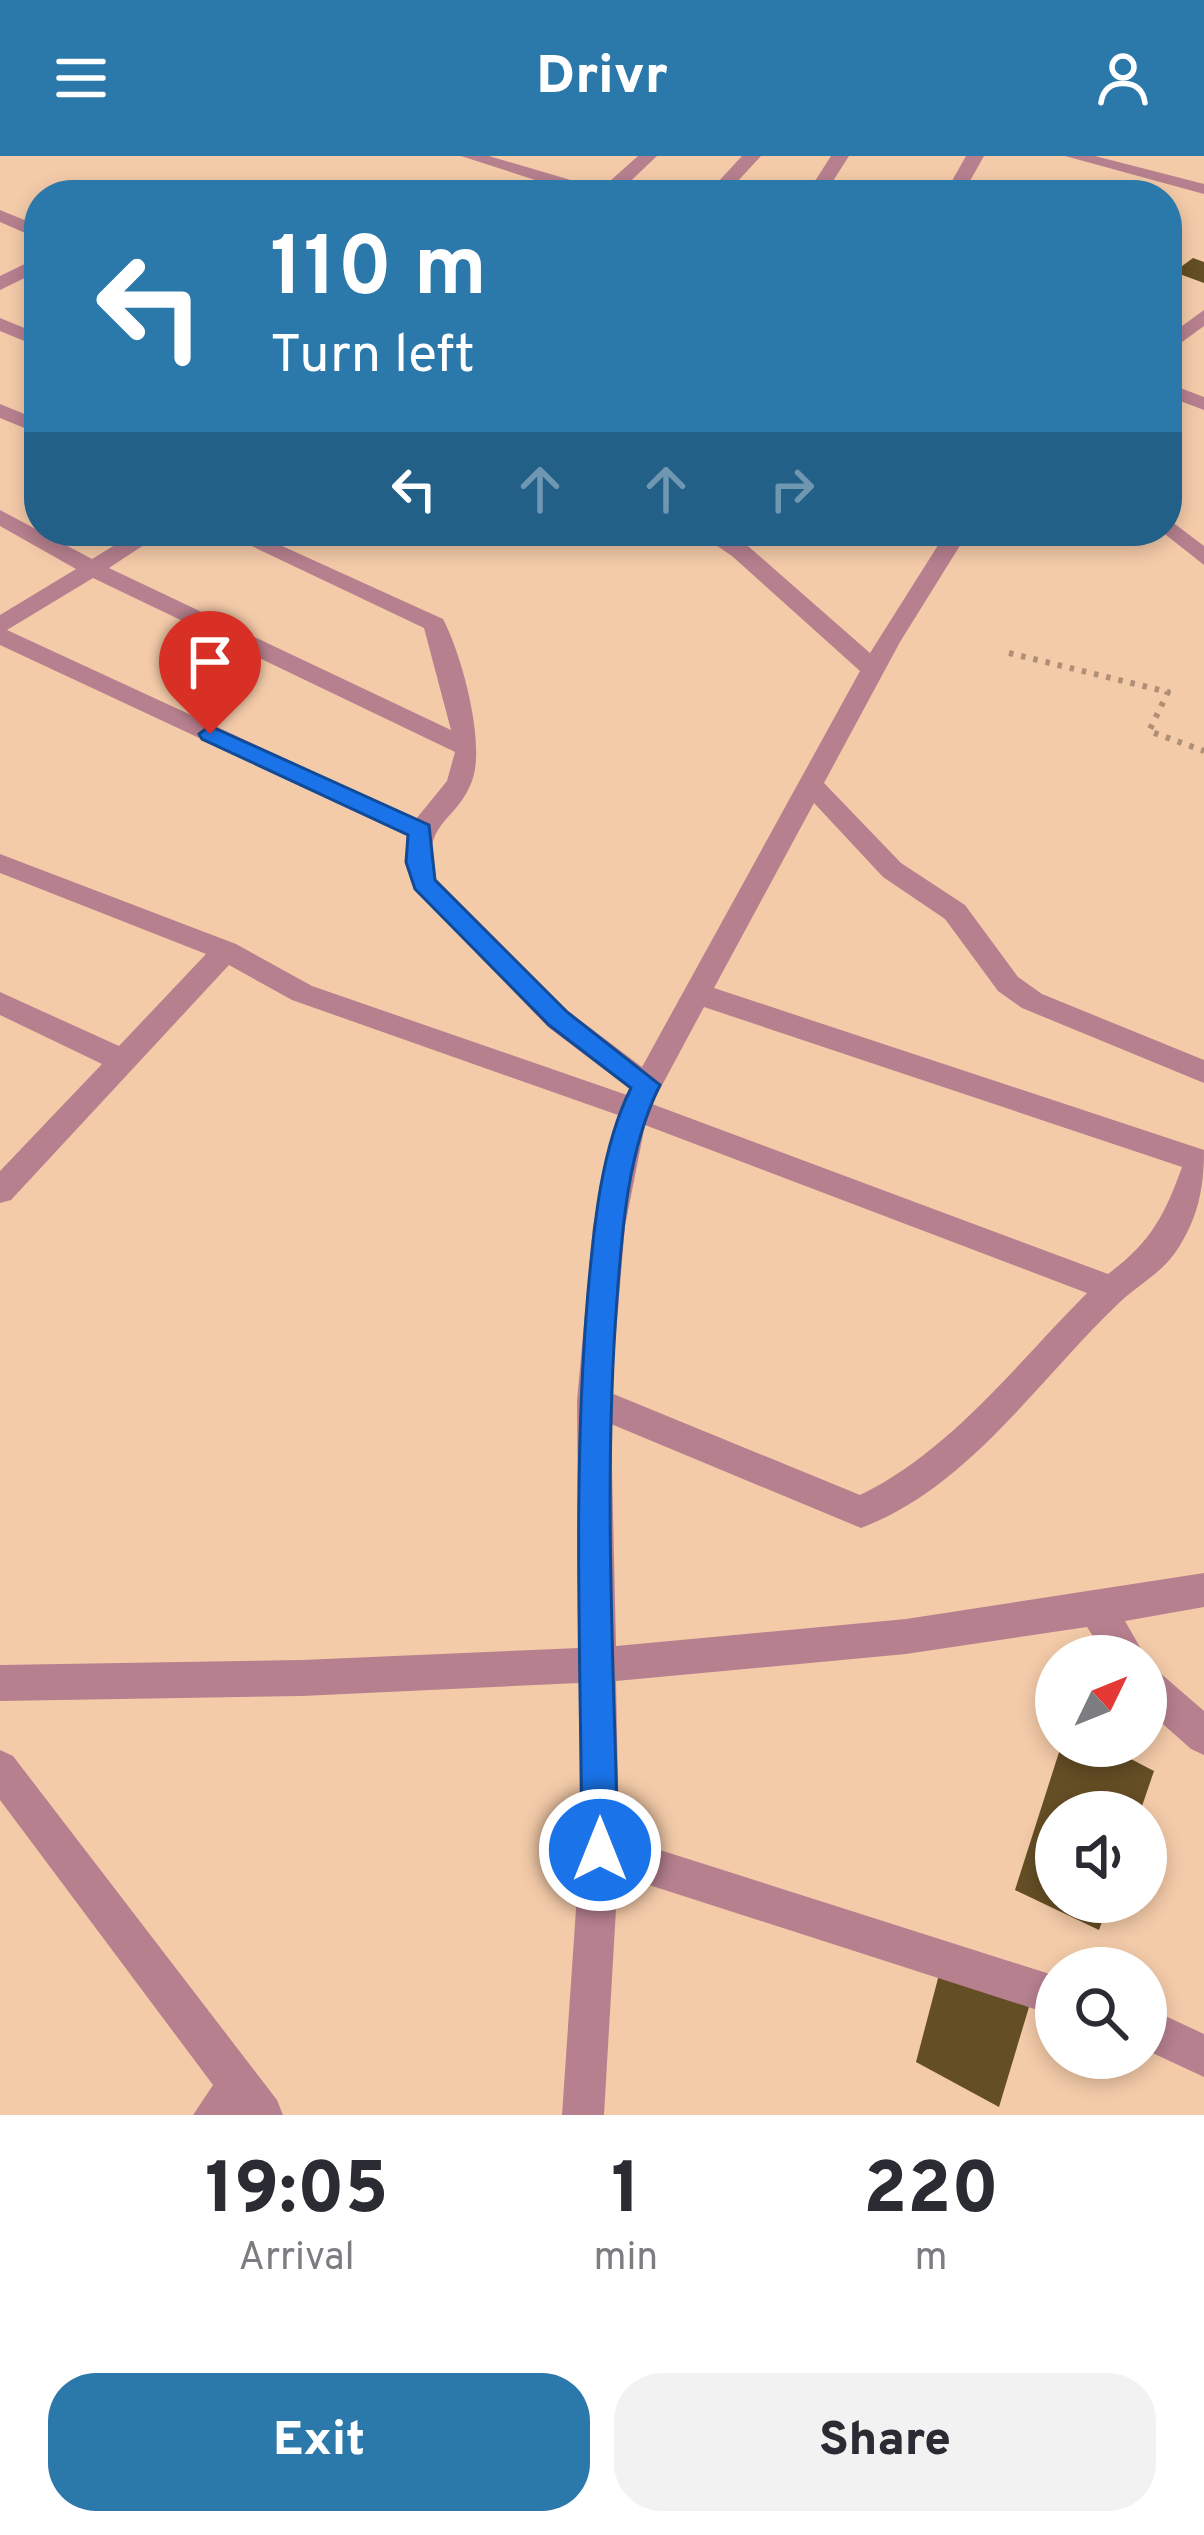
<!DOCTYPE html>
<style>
:root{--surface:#fff;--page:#f2f2f3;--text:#2b2b33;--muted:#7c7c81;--accent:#2b78ab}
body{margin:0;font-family:Overpass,sans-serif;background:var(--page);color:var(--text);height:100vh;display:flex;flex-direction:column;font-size:45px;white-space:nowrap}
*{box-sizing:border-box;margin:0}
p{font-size:39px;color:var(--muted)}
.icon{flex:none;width:66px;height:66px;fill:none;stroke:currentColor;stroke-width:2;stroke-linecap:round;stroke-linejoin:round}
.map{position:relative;height:1959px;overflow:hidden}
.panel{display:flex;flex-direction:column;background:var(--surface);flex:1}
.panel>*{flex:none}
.hud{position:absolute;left:24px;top:24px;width:1158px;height:366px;border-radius:48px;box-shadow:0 6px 18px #0003;background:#2b78ab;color:#fff;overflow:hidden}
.needle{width:78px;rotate:47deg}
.buttons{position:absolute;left:1035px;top:1479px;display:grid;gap:24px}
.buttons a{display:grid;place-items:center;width:132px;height:132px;border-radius:50%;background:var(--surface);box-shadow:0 6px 18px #0003;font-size:60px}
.pin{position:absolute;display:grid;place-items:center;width:102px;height:102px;color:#fff;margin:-123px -51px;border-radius:50% 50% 50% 0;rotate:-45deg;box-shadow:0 0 12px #0007}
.pin .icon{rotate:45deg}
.me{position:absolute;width:132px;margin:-66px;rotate:0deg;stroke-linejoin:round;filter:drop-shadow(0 0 9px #0008)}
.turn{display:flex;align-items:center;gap:42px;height:252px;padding:0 48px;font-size:54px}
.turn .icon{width:156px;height:156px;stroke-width:2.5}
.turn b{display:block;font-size:84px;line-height:102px}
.lanes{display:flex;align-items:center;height:114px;padding:0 48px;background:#0003;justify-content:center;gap:60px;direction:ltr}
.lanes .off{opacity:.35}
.eta{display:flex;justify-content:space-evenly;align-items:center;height:204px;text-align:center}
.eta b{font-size:72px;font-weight:800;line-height:84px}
.cta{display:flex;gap:24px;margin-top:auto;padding:24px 48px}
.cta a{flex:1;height:138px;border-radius:48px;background:var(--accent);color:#fff;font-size:48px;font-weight:800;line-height:138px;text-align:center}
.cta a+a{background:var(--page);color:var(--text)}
header{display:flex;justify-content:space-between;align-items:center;height:156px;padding:0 48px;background:var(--accent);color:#fff;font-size:54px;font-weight:800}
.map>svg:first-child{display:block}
</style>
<header><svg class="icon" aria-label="menu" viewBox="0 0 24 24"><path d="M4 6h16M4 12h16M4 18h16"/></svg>Drivr<svg class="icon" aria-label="person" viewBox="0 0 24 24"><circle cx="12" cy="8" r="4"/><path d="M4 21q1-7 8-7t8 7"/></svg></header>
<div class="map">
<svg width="1204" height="1959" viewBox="0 0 1204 1959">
<rect width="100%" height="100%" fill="#f4cba9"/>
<g fill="#644e25">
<path d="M1193,102L1204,106V127L1174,116Z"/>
<path d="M1061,1590H1106L1154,1615L1140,1656H1056V1746H1109L1099,1774L1015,1734Z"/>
<path d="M941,1811L1032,1841L999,1951L916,1906Z"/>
</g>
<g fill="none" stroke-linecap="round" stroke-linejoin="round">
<path stroke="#af8f75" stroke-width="6" stroke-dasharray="4.5 8" stroke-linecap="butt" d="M1009,497L1168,536L1149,575L1204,595"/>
<g fill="#b7808f" fill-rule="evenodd">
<path d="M461,0H489L601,33L638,0H657L616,39H582Z"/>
<path d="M742,0H761L725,39H706Z"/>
<path d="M831,0H849L824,39H806Z"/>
<path d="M966,0H984L962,39H944Z"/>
<path d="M1065,0H1095L1204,28V38Z"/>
<path d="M310,32L318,39H299Z"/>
<path d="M0,54L39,70V83L0,66Z"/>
<path d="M39,101V115L0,134V120Z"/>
<path d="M1204,154V170L1167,197V181Z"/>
<path d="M0,162L39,178V191L0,175Z"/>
<path d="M1167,227L1204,241V254L1167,240Z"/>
<path d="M0,248L39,264V278L0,262Z"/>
<path d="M0,354L92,403L138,375H165L109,412L451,574L424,472L220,375H249L443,463C462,499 486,588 472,625C456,668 419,666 436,723L568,855L642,911L860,515L732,400L695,375H722L748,390L870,497L947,375H969L900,486L824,627L901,707L965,749L1018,821L1042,838L1204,904V927L1022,852L998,835L945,763L883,721L814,647L714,832L1204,994C1204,1030 1199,1059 1179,1091C1164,1116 1139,1128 1119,1147C1038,1224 969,1331 861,1372L849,1367L611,1268L616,1490L906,1463L1204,1417V1451L1125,1465L1145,1500H1106L1087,1471L906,1498L616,1525L619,1681L1056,1820V1860L618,1719L604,1959H562L580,1694L579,1527L302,1540L0,1545V1509L302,1504L579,1492L577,1245L593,1070L618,959L292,844L229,809L11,1044L0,1047V1015L102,908L0,859V836L119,890L206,798L0,717V698L236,788L312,830L627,939L630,933L548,871L415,734L405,706L407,679L0,489V459L76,413L0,370ZM93,422L455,596L447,625L416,663L7,474ZM704,851L1182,1011C1165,1059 1150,1087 1108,1118L652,948ZM645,969L1087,1137C1017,1207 951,1295 860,1339L611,1237L625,1070Z"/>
<path d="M1167,362L1204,390V409L1161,375H1167Z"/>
<path d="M1146,1511L1159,1516L1204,1555V1599L1191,1593L1146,1553Z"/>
<path d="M0,1594L13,1600L277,1944L283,1959H193L213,1929L0,1644Z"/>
<path d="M1146,1851L1204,1878V1921L1146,1894Z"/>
</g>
</g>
<path fill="#1a73e8" stroke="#114b97" stroke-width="3" d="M210,570L429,669L435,724L567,856L660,929C628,993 622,1073 617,1143C603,1326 614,1510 618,1694L613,1706L600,1711L587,1706L582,1694C581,1508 572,1321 588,1136C594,1070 601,992 631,932L549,869L415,733L406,706L408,679L202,583L199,578Z"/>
</svg>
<div class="buttons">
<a><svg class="needle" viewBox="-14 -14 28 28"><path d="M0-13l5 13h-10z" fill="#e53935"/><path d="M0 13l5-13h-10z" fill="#7c7c81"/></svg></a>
<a><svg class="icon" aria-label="sound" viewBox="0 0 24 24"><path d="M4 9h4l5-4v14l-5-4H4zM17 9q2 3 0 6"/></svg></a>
<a><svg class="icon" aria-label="search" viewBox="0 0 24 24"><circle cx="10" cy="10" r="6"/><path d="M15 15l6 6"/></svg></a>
</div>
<div class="pin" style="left:210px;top:578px;background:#d93025"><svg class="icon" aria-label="arrive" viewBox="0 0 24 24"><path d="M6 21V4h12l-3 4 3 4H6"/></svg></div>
<svg class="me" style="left:600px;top:1694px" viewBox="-20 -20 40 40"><circle r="17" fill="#1a73e8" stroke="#fff" stroke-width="3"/><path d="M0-11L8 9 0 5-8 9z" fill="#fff"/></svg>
<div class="hud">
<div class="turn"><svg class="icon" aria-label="left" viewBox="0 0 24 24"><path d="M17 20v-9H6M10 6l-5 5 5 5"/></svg><div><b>110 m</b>Turn left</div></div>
<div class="lanes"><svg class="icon" aria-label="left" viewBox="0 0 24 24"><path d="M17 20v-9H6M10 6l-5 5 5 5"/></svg><svg class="icon off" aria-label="ahead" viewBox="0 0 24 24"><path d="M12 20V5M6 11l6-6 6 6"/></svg><svg class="icon off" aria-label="ahead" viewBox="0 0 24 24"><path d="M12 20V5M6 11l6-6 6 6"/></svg><svg class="icon off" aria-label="right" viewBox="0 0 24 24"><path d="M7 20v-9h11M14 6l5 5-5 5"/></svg></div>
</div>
</div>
<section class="panel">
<div class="eta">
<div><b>19:05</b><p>Arrival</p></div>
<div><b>1</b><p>min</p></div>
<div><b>220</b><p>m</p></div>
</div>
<div class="cta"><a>Exit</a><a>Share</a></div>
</section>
